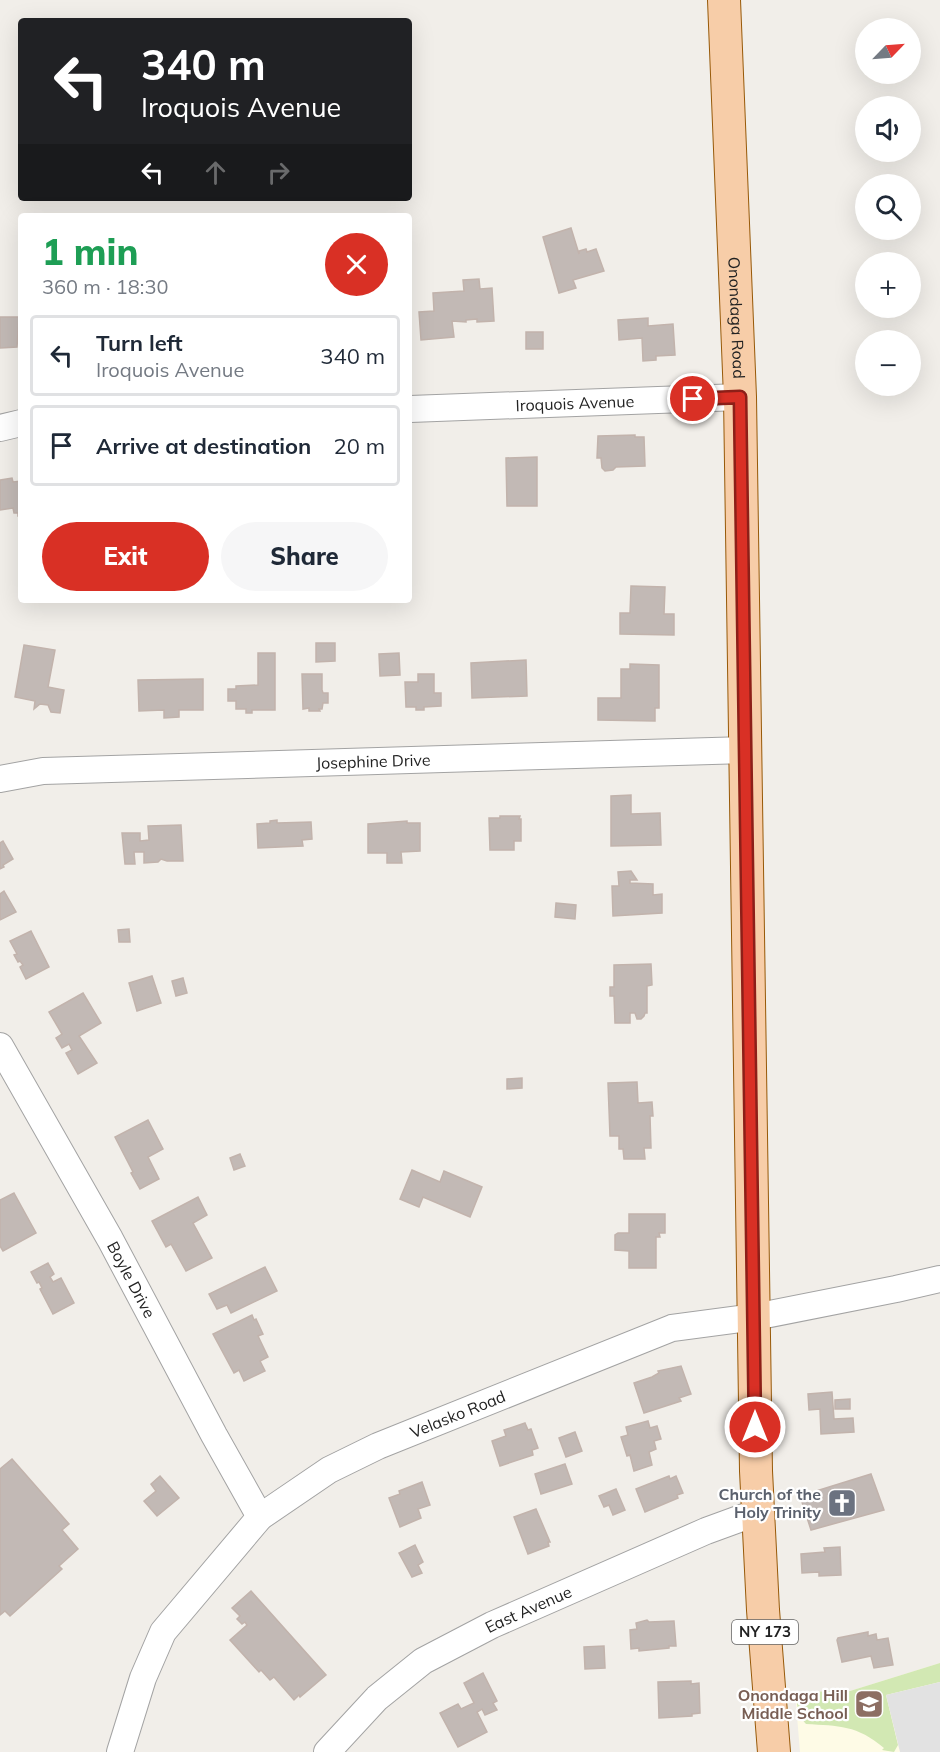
<!DOCTYPE html>
<meta charset="utf-8">
<style>
:root{--surface:#fff;--page:#f6f6f7;--text:#1f2937;--muted:#747a83;--line:#e0e1e3;--accent:#d93025}
body{margin:0;font-family:Mulish,sans-serif;background:var(--page);color:var(--text);height:100vh;display:flex;flex-direction:column;font-size:22px;white-space:nowrap}
*{box-sizing:border-box;margin:0}
p{font-size:20px;color:var(--muted)}
.icon{flex:none;width:33px;height:33px;fill:none;stroke:currentColor;stroke-width:2;stroke-linecap:round;stroke-linejoin:round}
.map{position:relative;flex:1;overflow:hidden}
.details{position:absolute;left:18px;top:213px;width:394px;height:390px;display:flex;flex-direction:column;background:var(--surface);border-radius:6px;box-shadow:0 6px 24px #0002}
.details>*{flex:none}
.guide{position:absolute;left:18px;top:18px;width:394px;height:183px;border-radius:6px;box-shadow:0 6px 24px #0002;background:#202124;color:#fff;overflow:hidden}
.needle{width:39px;rotate:65deg}
.fabs{position:absolute;left:855px;top:18px;display:grid;gap:12px}
.fabs a{display:grid;place-items:center;width:66px;height:66px;border-radius:50%;background:var(--surface);box-shadow:0 6px 24px #0002;font-size:30px}
.pin{position:absolute;display:grid;place-items:center;width:51px;height:51px;color:#fff;margin:-26px;border:3px solid #fff;border-radius:50%;box-shadow:0 2px 6px #0007}
.me{position:absolute;width:66px;margin:-33px;rotate:0deg;stroke-linejoin:round;filter:drop-shadow(0 0 4px #0008)}
.turn{display:flex;align-items:center;gap:21px;height:126px;padding:0 24px;font-size:27px}
.turn .icon{width:78px;height:78px;stroke-width:2.5}
.turn b{display:block;font-size:42px;line-height:51px}
.lanes{display:flex;align-items:center;height:57px;padding:0 24px;background:#0003;justify-content:center;gap:30px;direction:ltr}
.lanes .off{opacity:.35}
.round{display:grid;place-items:center;flex:none;width:63px;height:63px;border-radius:32px;background:var(--page)}
.overview{display:flex;align-items:center;justify-content:space-between;height:102px;padding:0 24px}
h1{font-size:36px;font-weight:800;line-height:45px;color:#1e9e55}
.action{display:flex;gap:12px;margin-top:auto;padding:12px 24px}
.action a{flex:1;height:69px;border-radius:36px;background:var(--accent);color:#fff;font-size:24px;font-weight:800;line-height:69px;text-align:center}
.action a+a{background:var(--page);color:var(--text)}
ul{padding:0;list-style:none}
li{display:flex;align-items:center;gap:18px;height:81px;margin:0 12px 9px;padding:0 12px;border:3px solid var(--line);border-radius:6px}
li div{flex:1}
li b{display:block;font-size:22px}
li em{font-style:normal}
.map>svg:first-child{display:block}
</style>
<div class="map">
<svg width="940" height="1752" viewBox="0 0 940 1752">
<rect width="100%" height="100%" fill="#f1eee9"/>
<path fill="#fefbe6" d="M940,1663V1752H800L795,1692L850,1691Z"/>
<path fill="#d2e8b3" d="M940,1663V1682L886,1695L898,1745L894,1752L882,1750L884,1748C857,1725 839,1726 806,1724L799,1716L795,1692L850,1691Z"/>
<path fill="#e2e2e2" d="M940,1682V1752H900L886,1695Z"/>
<g fill="#c2b9b5" stroke="#c2b3ac" stroke-width="1.5">
<path d="M571,228L579,254V251L586,249L587,252L596,249L604,271L573,280L576,288L559,293L543,237Z"/>
<path d="M479,279L480,289L492,288L494,321L477,322V319L466,320V322L452,321L454,337L421,340L419,312L434,311L433,293L464,291L463,280Z"/>
<path d="M0,317H19L17,347L0,348Z"/>
<path d="M648,318V326L673,324L675,355L656,356V360L643,361L642,338L619,340L618,320Z"/>
<rect x="526" y="332" width="17" height="17"/>
<path d="M635,435V437H644L645,466L616,467L613,470L605,471L602,468L601,458H597L598,436Z"/>
<path d="M537,457V506H507L506,458Z"/>
<path d="M12,478L13,482L21,481V516H18V513H14L13,508L0,510V480Z"/>
<path d="M631,586L665,587L664,614H674V635L620,634V613H630Z"/>
<path d="M316,643H335V661L316,662Z"/>
<path d="M24,645L55,650L48,687L64,690L60,713L51,712L48,705L40,704L34,709L35,701L15,697Z"/>
<path d="M258,653H275V710H252V713H246V709H236V701H228V689H236V686L258,685Z"/>
<path d="M399,653L400,675L380,676L379,654Z"/>
<path d="M526,660L527,696L472,698L471,663Z"/>
<path d="M630,664L659,665V708H655V721L598,720V698H621V669H630Z"/>
<path d="M302,674H322V690L323,693H328V703H323L322,709H319L320,711H309V708L303,709Z"/>
<path d="M418,674H434V693H441V706L424,707V710H416V707H406L405,682H418Z"/>
<path d="M203,679V710H179V717L164,718V710L139,711L138,680Z"/>
<path d="M631,795V814L660,813L661,845L611,846V796Z"/>
<path d="M500,816H520L519,819H521V841H514V850H490L489,818H500Z"/>
<path d="M277,820V823L311,822L312,839L302,840L303,846L258,848L257,824L270,823V821Z"/>
<path d="M407,821V823H420V851L401,852L402,863H387V853H368V824Z"/>
<path d="M181,825L183,861H167L161,859L158,862L144,863V852H134L135,864H125L122,833H140V841L149,840L148,826Z"/>
<path d="M3,841L13,859L3,865L4,867L0,869V843Z"/>
<path d="M631,871L637,880H630V883L653,884V895L662,894V913L613,916L612,886H619L618,872Z"/>
<path d="M4,891L16,912L0,920V894Z"/>
<path d="M556,903L576,905L575,919L555,917Z"/>
<path d="M129,929L130,942H119L118,930Z"/>
<path d="M31,931L49,967L26,979L20,967L23,965L20,961L18,962L14,955L17,954L10,941Z"/>
<path d="M651,964L652,985L647,986V1013H645L644,1016L641,1019H637L635,1013H630V1023H615L614,996H610V987H614V965Z"/>
<path d="M152,976L161,1003L137,1011L129,983Z"/>
<path d="M183,978L187,993L176,996L172,981Z"/>
<path d="M83,993L101,1023L79,1036L97,1063L78,1074L66,1053L72,1050L69,1044L62,1048L56,1038L62,1034L49,1012Z"/>
<path d="M522,1078V1088L507,1089V1079Z"/>
<path d="M637,1082L638,1103L652,1102L653,1116H650L651,1148H644L645,1159H624L623,1149H619V1136H610L608,1083Z"/>
<path d="M148,1120L163,1149L148,1157L159,1179L140,1189L131,1173L133,1172L115,1137Z"/>
<path d="M240,1154L245,1166L234,1170L230,1158Z"/>
<path d="M412,1170L440,1182L444,1171L482,1187L470,1217L423,1197L419,1207L400,1199Z"/>
<path d="M14,1193L36,1233L3,1251L0,1246V1200Z"/>
<path d="M198,1197L207,1215L193,1223L212,1258L186,1271L171,1244L166,1247L152,1221Z"/>
<path d="M629,1214H665V1233H659L660,1237H656V1268H629V1251L615,1250V1235L618,1233H629Z"/>
<path d="M48,1263L54,1274L50,1277L53,1282L61,1278L74,1303L53,1314L40,1289L42,1288L39,1282L37,1283L31,1272Z"/>
<path d="M265,1267L277,1291L231,1313L227,1305L217,1309L209,1294Z"/>
<path d="M252,1315L254,1320L256,1319L263,1334L258,1336L268,1357L260,1361L265,1371L244,1381L239,1370L234,1373L213,1334Z"/>
<path d="M681,1366L691,1394L679,1398L681,1401L644,1413L634,1383L652,1377L659,1373L658,1371Z"/>
<path d="M832,1392L834,1419L853,1418L854,1432L821,1434L820,1409L809,1410L808,1394Z"/>
<path d="M850,1399V1409H835V1400Z"/>
<path d="M648,1421L650,1428L657,1426L661,1439L654,1441L656,1449L649,1452L652,1465L634,1471L630,1455L627,1456L621,1437L628,1435L626,1427Z"/>
<path d="M525,1423L528,1430L531,1429L538,1448L532,1450L533,1455L500,1466L492,1441L506,1436L504,1430Z"/>
<path d="M575,1432L582,1451L566,1457L559,1438Z"/>
<path d="M12,1459L69,1524L62,1530L78,1549L59,1566L62,1569L10,1616L5,1611L0,1615V1469Z"/>
<path d="M565,1464L572,1484L541,1494L535,1474Z"/>
<path d="M871,1474L884,1510L811,1530L800,1496Z"/>
<path d="M160,1476L179,1498L157,1516L144,1501L156,1491L151,1484Z"/>
<path d="M669,1476L670,1479L676,1476L683,1493L677,1495L678,1498L645,1512L636,1489Z"/>
<path d="M422,1482L430,1505L418,1509L421,1518L400,1527L389,1498L400,1494L399,1491Z"/>
<path d="M616,1489L625,1510L613,1515L609,1505L604,1507L599,1496Z"/>
<path d="M536,1509L550,1542H548L549,1546L528,1554L514,1517Z"/>
<path d="M415,1545L423,1562L418,1565L422,1573L412,1577L399,1553Z"/>
<path d="M840,1547L841,1575L819,1576V1572L802,1573L801,1554L825,1552L824,1548Z"/>
<path d="M251,1591L326,1675L300,1697L299,1695L294,1700L274,1677L270,1680L261,1670L259,1672L230,1640L247,1625L245,1622L242,1624L237,1619L240,1616L232,1608Z"/>
<path d="M647,1620L649,1622L674,1621L676,1646H669V1648L639,1651V1648L631,1649L630,1630L637,1629L636,1623Z"/>
<path d="M868,1632V1636L876,1634L877,1640L888,1638L893,1665L874,1668L871,1656L842,1662L837,1640L838,1638Z"/>
<path d="M604,1646L605,1668L585,1669L584,1647Z"/>
<path d="M483,1673L497,1701L493,1703L497,1710L485,1715L482,1709L477,1712L487,1732L458,1747L440,1713L458,1704L461,1709L474,1703L464,1683Z"/>
<path d="M691,1681V1684L699,1683L700,1713L692,1714V1716L659,1718L658,1682Z"/>
</g>
<g fill="none" stroke-linecap="round" stroke-linejoin="round">
<g stroke="#a3a3a3" stroke-width="28">
<g id="minor">
<path id="s1" d="M410,409L740,397"/>
<path d="M0,428L21,423"/>
<path id="s2" d="M0,779L43,771L746,750"/>
<path id="s3" d="M0,1046L110,1239L214,1435L260,1517"/>
<path id="s4" d="M120,1752L143,1678L163,1632L260,1517L329,1470L378,1446L672,1328L755,1317L896,1289L940,1279"/>
<path id="s5" d="M327,1752L377,1698L423,1661L492,1625L706,1531L758,1512"/>
</g>
</g>
<g stroke="#975908" stroke-width="34">
<g id="major">
<path id="s6" d="M724,0L740,397L756,1471L763,1610L774,1752"/>
</g>
</g>
<use href="#minor" stroke="#fff" stroke-width="26"/>
<use href="#major" stroke="#f7cda8" stroke-width="32"/>
</g>
<g fill="none" stroke-linecap="round" stroke-linejoin="round">
<g stroke="#8d1f18" stroke-width="15">
<path id="route" d="M693,399L740,397L755,1427"/>
</g>
<use href="#route" stroke="#d93025" stroke-width="10"/>
</g>
<defs>
<g id="church-square" transform="scale(1.5)"><rect x="-9" y="-9" width="18" height="18" rx="4" fill="#6b7280" stroke="#fff"/><path d="M-1.2-6h2.4v3.5h3.3v2.4h-3.3V6h-2.4V-.1h-3.3v-2.4h3.3Z" fill="#fff"/></g>
<g id="school-square" transform="scale(1.5)"><rect x="-9" y="-9" width="18" height="18" rx="4" fill="#8d6e63" stroke="#fff"/><path d="M0-5L7-2L0 1L-7-2ZM-4 1L0 2.5L4 1V4Q0 6-4 4Z" fill="#fff"/></g>
</defs>
<g fill-rule="evenodd">
<use href="#church-square" x="842" y="1503"/>
<use href="#school-square" x="869" y="1704"/>
</g>
<g text-anchor="middle" stroke-width="4.5" stroke-linejoin="round" paint-order="stroke">
<rect fill="#fff" stroke="#646464" stroke-width="1.5" x="732" y="1620" width="66" height="24" rx="4.5"/>
<g font-size="15" font-weight="bold" fill="#222">
<text x="765" y="1637">NY 173</text>
</g>
<g font-size="16" fill="#222" stroke="#fff">
<text dy="6" stroke="none"><textPath href="#s6" startOffset="318">Onondaga Road</textPath></text>
<text dy="6" stroke="none"><textPath href="#s1" startOffset="165">Iroquois Avenue</textPath></text>
<text dy="6" stroke="none"><textPath href="#s2" startOffset="374">Josephine Drive</textPath></text>
<text dy="6" stroke="none"><textPath href="#s3" startOffset="268">Boyle Drive</textPath></text>
<text dy="6" stroke="none"><textPath href="#s4" startOffset="502">Velasko Road</textPath></text>
<text dy="6" stroke="none"><textPath href="#s5" startOffset="250">East Avenue</textPath></text>
</g>
<g font-size="16" font-weight="bold" fill="#5b616d" stroke="#fff" text-anchor="end">
<text x="821" y="1500">Church of the<tspan x="821" dy="18">Holy Trinity</tspan></text>
</g>
<g font-size="16" font-weight="bold" fill="#785e54" stroke="#fff" text-anchor="end">
<text x="848" y="1701">Onondaga Hill<tspan x="848" dy="18">Middle School</tspan></text>
</g>
</g>
</svg>
<div class="fabs">
<a><svg class="needle" viewBox="-14 -14 28 28"><path d="M0-13l5 13h-10z" fill="#e53935"/><path d="M0 13l5-13h-10z" fill="#747a83"/></svg></a>
<a><svg class="icon" aria-label="sound" viewBox="0 0 24 24"><path d="M4 9h4l5-4v14l-5-4H4zM17 9q2 3 0 6"/></svg></a>
<a><svg class="icon" aria-label="search" viewBox="0 0 24 24"><circle cx="10" cy="10" r="6"/><path d="M15 15l6 6"/></svg></a>
<a>+</a>
<a>−</a>
</div>
<div class="pin" style="left:693px;top:399px;background:#d93025"><svg class="icon" aria-label="arrive" viewBox="0 0 24 24"><path d="M6 21V4h12l-3 4 3 4H6"/></svg></div>
<svg class="me" style="left:755px;top:1427px" viewBox="-20 -20 40 40"><circle r="17" fill="#d93025" stroke="#fff" stroke-width="3"/><path d="M0-11L8 9 0 5-8 9z" fill="#fff"/></svg>
<div class="guide">
<div class="turn"><svg class="icon" aria-label="left" viewBox="0 0 24 24"><path d="M17 20v-9H6M10 6l-5 5 5 5"/></svg><div><b>340 m</b>Iroquois Avenue</div></div>
<div class="lanes"><svg class="icon" aria-label="left" viewBox="0 0 24 24"><path d="M17 20v-9H6M10 6l-5 5 5 5"/></svg><svg class="icon off" aria-label="ahead" viewBox="0 0 24 24"><path d="M12 20V5M6 11l6-6 6 6"/></svg><svg class="icon off" aria-label="right" viewBox="0 0 24 24"><path d="M7 20v-9h11M14 6l5 5-5 5"/></svg></div>
</div>
<section class="details">
<div class="overview"><div><h1>1 min</h1><p>360 m · 18:30</p></div><a class="round" style="background:#d93025;color:#fff"><svg class="icon" aria-label="close" viewBox="0 0 24 24"><path d="M6 6l12 12M18 6L6 18"/></svg></a></div>
<ul>
<li><svg class="icon" aria-label="left" viewBox="0 0 24 24"><path d="M17 20v-9H6M10 6l-5 5 5 5"/></svg><div><b>Turn left</b><p>Iroquois Avenue</p></div><em>340 m</em></li>
<li><svg class="icon" aria-label="arrive" viewBox="0 0 24 24"><path d="M6 21V4h12l-3 4 3 4H6"/></svg><div><b>Arrive at destination</b></div><em>20 m</em></li>
</ul>
<div class="action"><a>Exit</a><a>Share</a></div>
</section>
</div>
